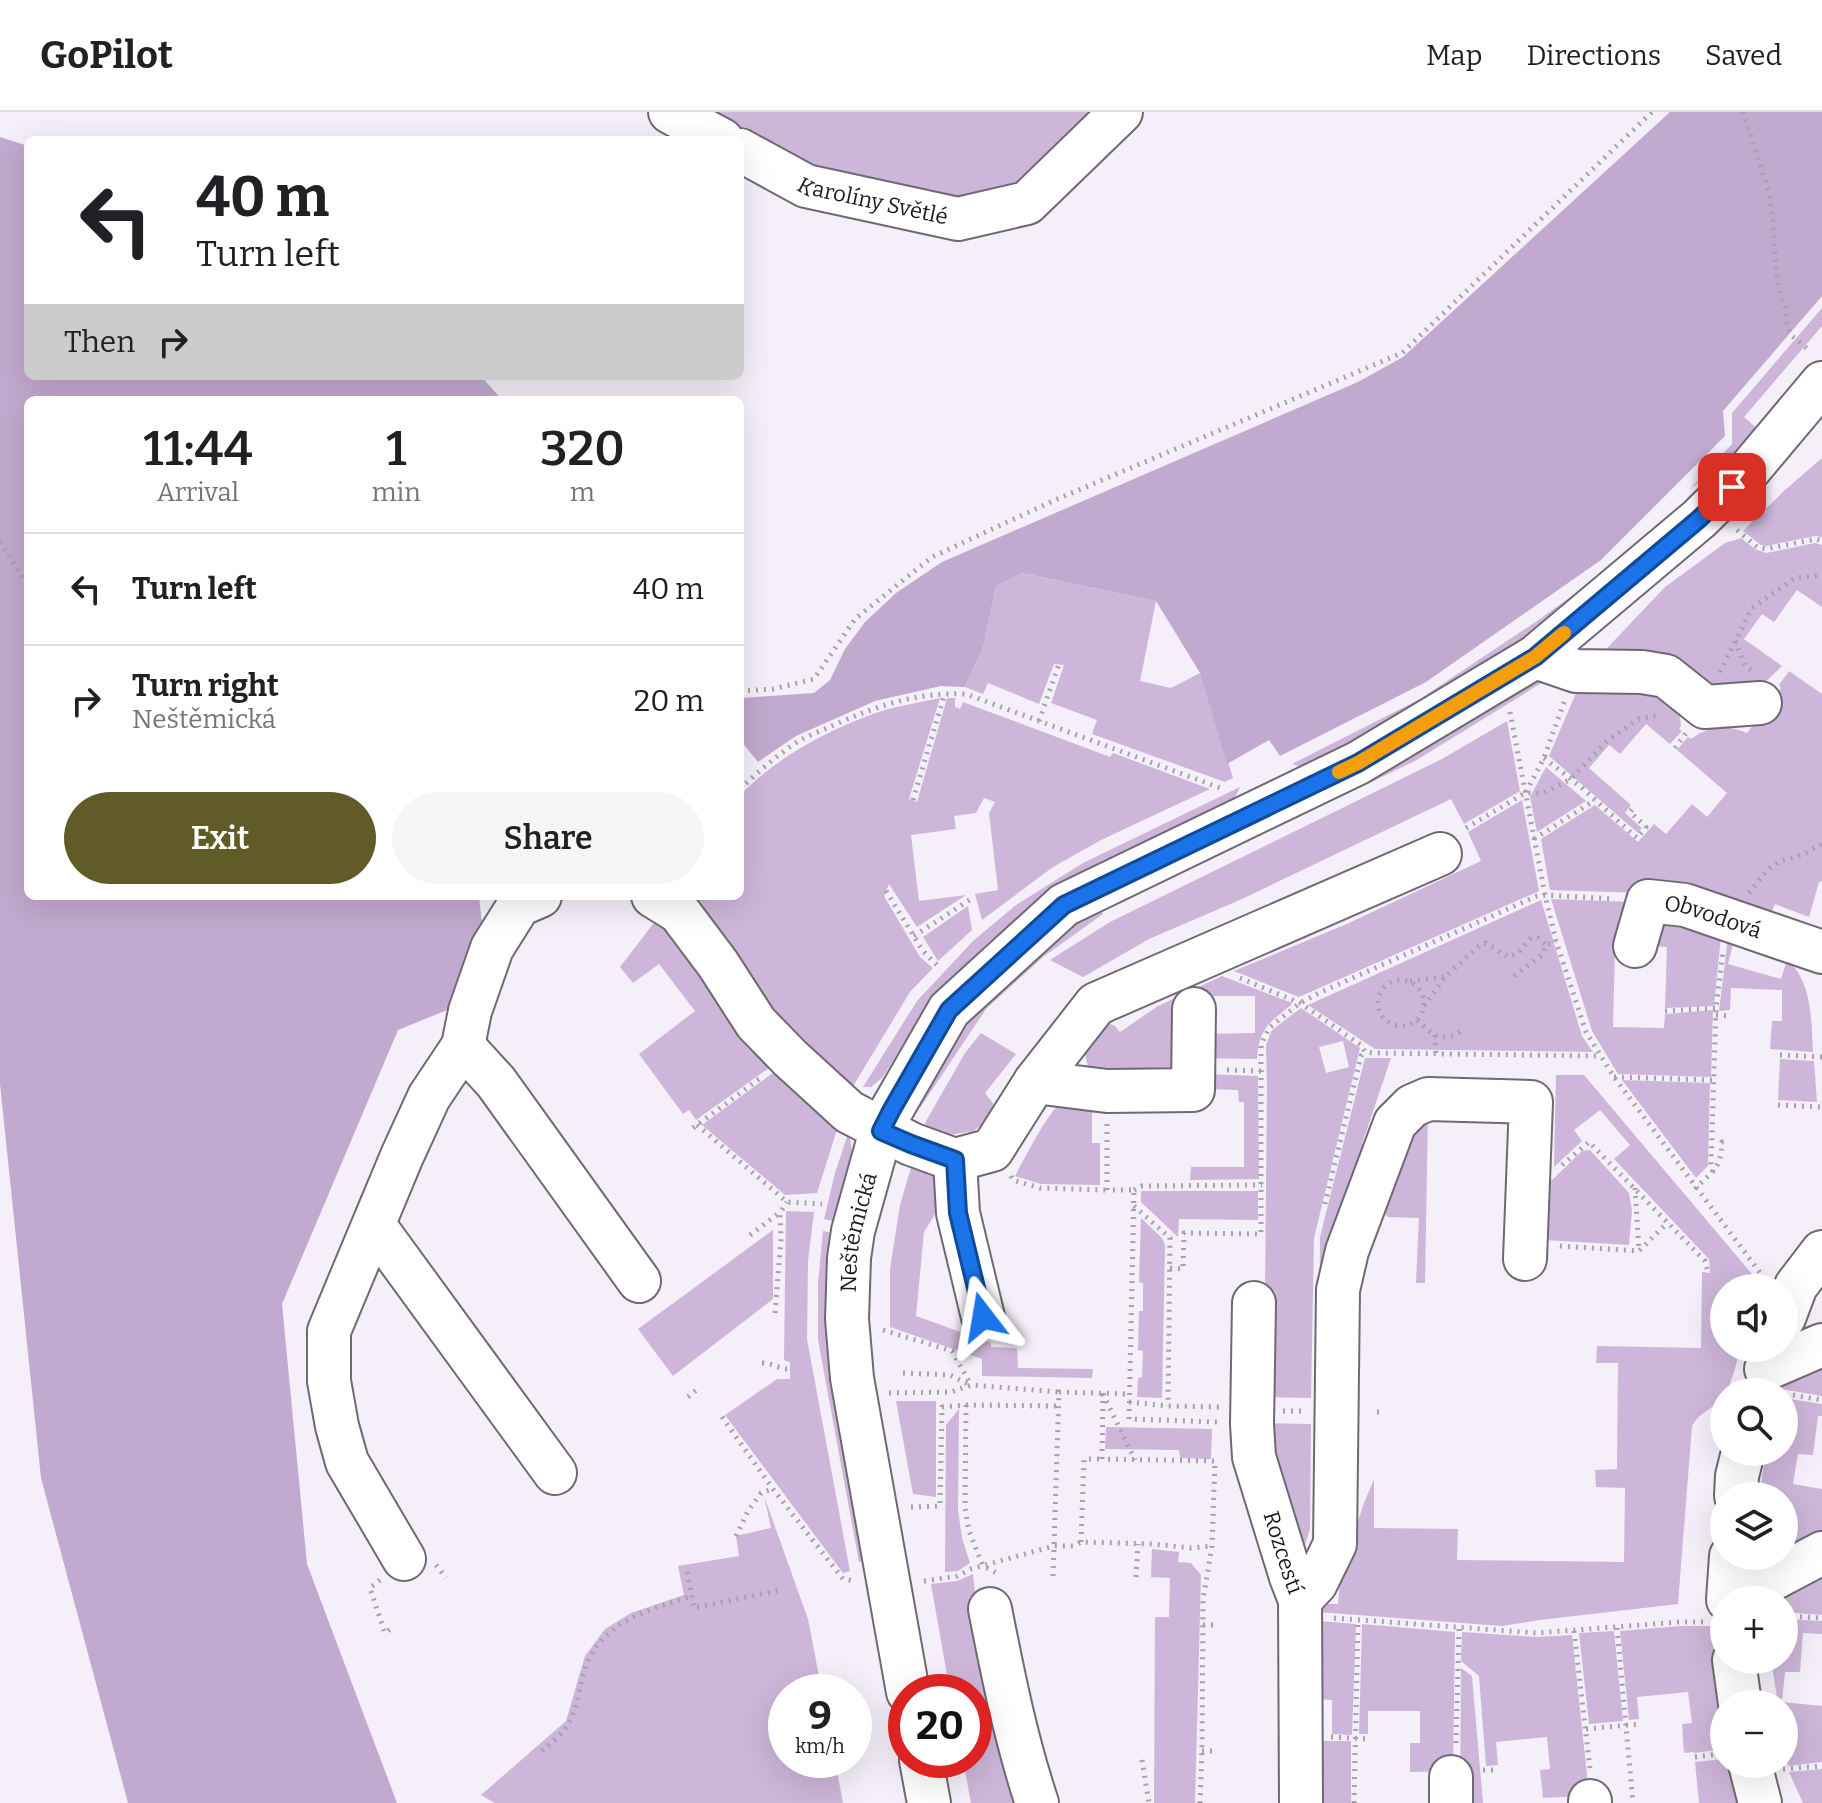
<!DOCTYPE html>
<meta charset="utf-8">
<style>
:root{--surface:#fff;--page:#f6f6f6;--text:#202124;--muted:#757577;--line:#e0e0e0;--accent:#605b27}
body{margin:0;font-family:Bitter,serif;background:var(--page);color:var(--text);height:100vh;display:flex;flex-direction:column;font-size:30px;white-space:nowrap}
*{box-sizing:border-box;margin:0}
p{font-size:26px;color:var(--muted)}
.icon{flex:none;width:44px;height:44px;fill:none;stroke:currentColor;stroke-width:2;stroke-linecap:round;stroke-linejoin:round}
.map{position:relative;flex:1;overflow:hidden}
.sheet{position:absolute;left:24px;top:284px;width:720px;height:504px;display:flex;flex-direction:column;background:var(--surface);border-radius:12px;box-shadow:0 8px 32px #0002}
.sheet>*{flex:none}
.top-card{position:absolute;left:24px;top:24px;width:720px;height:244px;border-radius:12px;box-shadow:0 8px 32px #0002;background:#fff;color:var(--text);overflow:hidden}
.tools{position:absolute;left:1710px;top:1162px;display:grid;gap:16px}
.tools a{display:grid;place-items:center;width:88px;height:88px;border-radius:50%;background:var(--surface);box-shadow:0 8px 32px #0002;font-size:40px}
.speed{position:absolute;left:768px;top:1562px;display:flex;gap:16px;font-size:40px;font-weight:700;text-align:center}
.speed>*{display:grid;place-content:center;width:104px;height:104px;border-radius:50%;background:var(--surface);box-shadow:0 8px 32px #0002;line-height:1}
.speed small{font-size:20px;font-weight:400}
.speed .limit{border:12px solid #d22;background:#fff;color:#111}
.pin{position:absolute;display:grid;place-items:center;width:68px;height:68px;color:#fff;margin:-34px;border-radius:16px;box-shadow:0 4px 12px #0006}
.me{position:absolute;width:88px;margin:-44px;rotate:346deg;stroke-linejoin:round;filter:drop-shadow(0 0 6px #0008)}
.turn{display:flex;align-items:center;gap:28px;height:168px;padding:0 40px;font-size:36px}
.turn .icon{width:104px;height:104px;stroke-width:2.5}
.turn b{display:block;font-size:56px;line-height:68px}
.then{display:flex;align-items:center;height:76px;padding:0 40px;background:#0003;gap:16px;font-size:30px}
.eta{display:flex;justify-content:space-evenly;align-items:center;height:136px;text-align:center}
.eta b{font-size:48px;font-weight:600;line-height:56px}
.cta{display:flex;gap:16px;margin-top:auto;padding:16px 40px}
.cta a{flex:1;height:92px;border-radius:48px;background:var(--accent);color:#fff;font-size:32px;font-weight:600;line-height:92px;text-align:center}
.cta a+a{background:var(--page);color:var(--text)}
ul{padding:0;list-style:none}
li{display:flex;align-items:center;gap:24px;height:112px;padding:0 40px;border-top:2px solid var(--line)}
li div{flex:1}
li b{display:block;font-size:30px}
li em{font-style:normal}
header{display:flex;align-items:center;gap:48px;box-sizing:border-box;height:112px;padding:0 40px;background:var(--surface);border-bottom:2px solid var(--line)}
header strong{font-size:38px}
nav{display:flex;gap:44px;margin-inline-start:auto;font-size:28px}
.map>svg:first-child{display:block}
</style>
<header>
<strong>GoPilot</strong>
<nav><a>Map</a><a>Directions</a><a>Saved</a></nav>
</header>
<div class="map">
<svg width="1822" height="1691" viewBox="0 0 1822 1691">
<rect width="100%" height="100%" fill="#f4eff8"/>
<g fill="#cdb6d9" fill-rule="evenodd">
<path d="M703,0H1140L1081,63L968,91L809,59Z"/>
<path d="M1822,196V214L1744,305L1761,320L1689,378L1732,332V301Z"/>
<path d="M1822,346V425L1815,424L1766,434L1761,433L1743,419L1785,378Z"/>
<path d="M1741,426L1755,437L1766,441L1815,431L1822,433V495L1797,478L1774,510L1762,502L1744,527L1782,554L1760,575L1736,581L1594,550L1665,475L1725,431Z"/>
<path d="M1619,450L1596,480L1441,586L1302,655L1292,652L1420,587L1537,509Z"/>
<path d="M1020,461L1156,489L1140,569L1171,576L1200,561L1233,666L1225,670L1092,622L1097,608L1051,591L1064,553L1054,552L1039,592L988,571L983,582L965,575L983,536L996,474Z"/>
<path d="M1789,559L1822,582V769L1819,770L1809,805L1775,792L1770,804L1704,783L1550,778L1541,727L1595,693L1638,730L1654,712L1666,722L1692,692L1707,705L1727,681L1677,638L1688,625L1691,627C1711,613 1724,612 1747,621L1781,576L1779,573Z"/>
<path d="M1534,564H1553L1415,649L1338,686L1333,678Z"/>
<path d="M1582,567L1649,570L1679,597L1681,614L1679,617L1682,619L1670,632L1646,612L1620,642L1609,633L1589,656L1631,693L1625,701L1642,716L1638,721L1549,644Z"/>
<path d="M940,586L909,687L917,690L947,586H955V595L960,597L963,590L1110,645L1113,641L1210,677L1101,728L1053,755L982,808L975,782L998,778L989,701L995,690L984,686L976,701L954,704L956,717L911,723L919,789L966,783L917,815L889,772L884,784L920,845L933,856L910,880L852,976L793,933L690,784H740V683C778,645 822,621 873,602C894,594 918,591 940,586Z"/>
<path d="M1507,609L1520,679L1464,712L1451,687L1242,787L1149,827L1083,865L1050,848L1110,810L1442,647Z"/>
<path d="M1546,655L1586,689L1537,720L1530,685Z"/>
<path d="M1240,675L1233,690L1066,773L1023,801L989,830L948,870L913,916L883,965L871,975H863L917,889L973,829L1016,793L1083,751Z"/>
<path d="M1522,688L1539,779L1299,885L1234,859L1349,811L1481,749L1468,720Z"/>
<path d="M1551,787L1633,790L1615,834L1613,915L1664,916L1665,902L1713,898L1711,965L1618,962L1592,919Z"/>
<path d="M1541,788L1582,924L1593,940L1375,937L1308,893Z"/>
<path d="M968,794L972,818L938,849L923,825Z"/>
<path d="M1099,795L1103,802L1043,845L986,897L920,996L918,989V976L981,888L1042,831Z"/>
<path d="M1666,800L1722,814L1714,894L1665,896L1667,835L1649,834Z"/>
<path d="M660,803L776,951L696,1008L689,998L683,1002L639,942L695,899L659,852L633,871L620,855Z"/>
<path d="M1728,826L1734,828L1728,852L1781,867L1787,848C1813,870 1811,909 1813,940L1770,937L1772,909H1782V878L1731,876L1730,898L1719,899Z"/>
<path d="M1222,864L1292,891L1291,893C1269,911 1259,916 1257,947L1198,946L1184,961L1089,960L1085,941L1106,910L1115,914L1120,920L1158,894ZM1206,884H1255V921L1206,922Z"/>
<path d="M1301,896L1360,936L1314,1126L1311,1286L1262,1285L1275,1204V1179H1265L1267,974L1266,933L1272,918ZM1343,929L1349,955L1326,961L1319,935Z"/>
<path d="M981,921L1016,942L985,981L995,994L991,1007L973,1019L950,1023L928,1017L925,1011L965,941Z"/>
<path d="M1365,946H1391L1362,1032L1376,1034L1319,1287L1320,1125Z"/>
<path d="M1780,947L1814,949L1817,990L1778,988Z"/>
<path d="M781,955L840,1008L817,1081L785,1083L702,1013Z"/>
<path d="M1205,962L1258,964L1259,1067L1190,1068L1191,1055H1244V990H1239L1238,978L1206,977Z"/>
<path d="M1556,963H1584L1752,1162L1750,1176H1724V1236H1740C1738,1248 1730,1276 1724,1284C1715,1296 1699,1300 1692,1314L1678,1492L1540,1508L1502,1514L1318,1500V1492H1338L1341,1460L1364,1391L1374,1367V1416L1458,1417L1457,1448L1624,1450L1625,1376L1596,1375L1595,1358L1617,1357L1618,1251H1596L1597,1234L1701,1236L1702,1160L1710,1161L1709,1147L1614,1047L1630,1033L1600,998L1574,1018L1582,1029L1554,1055Z"/>
<path d="M1622,968L1710,971L1708,1054L1696,1066Z"/>
<path d="M1100,990V1000L1092,1001V1031H1100V1073L1041,1072L1015,1064C1023,1050 1049,997 1061,992C1071,988 1089,990 1100,990Z"/>
<path d="M1428,999L1425,1171H1416L1419,1106L1388,1105L1378,1096L1384,1055Z"/>
<path d="M848,1022C859,1041 842,1088 837,1110L824,1107L835,1061Z"/>
<path d="M1590,1038L1629,1081L1632,1098L1629,1133L1544,1128L1546,1074L1582,1039Z"/>
<path d="M926,1047L945,1078L934,1104L924,1120L916,1204L991,1231V1235L1017,1236L1018,1256L1093,1257L1092,1266L982,1264V1247L890,1215V1157L900,1093L913,1049Z"/>
<path d="M1141,1079H1258V1108L1179,1107L1178,1125L1141,1090Z"/>
<path d="M786,1099L814,1100L808,1149L807,1227L850,1459L843,1461L725,1303L777,1267H790V1250L784,1248Z"/>
<path d="M1141,1106L1162,1126L1165,1133L1162,1286L1137,1285L1138,1266L1142,1265L1143,1239L1138,1238L1139,1199H1143V1171L1139,1170Z"/>
<path d="M773,1118V1187L673,1264L638,1217Z"/>
<path d="M823,1119L835,1122L872,1448L859,1450L818,1228V1172Z"/>
<path d="M1822,1243V1284L1781,1277L1783,1269Z"/>
<path d="M1784,1286L1822,1292V1304H1818L1813,1343L1798,1342L1793,1372L1822,1377V1431L1756,1468L1755,1444H1784V1384H1759L1766,1340H1784Z"/>
<path d="M896,1289H936V1385L913,1382Z"/>
<path d="M959,1297L958,1398L962,1426L970,1451L958,1459L945,1460L946,1313Z"/>
<path d="M1262,1311L1311,1312L1310,1417L1302,1442Z"/>
<path d="M1106,1315L1212,1317L1211,1347L1180,1346L1179,1338L1105,1337Z"/>
<path d="M764,1384L808,1507L822,1580H786V1648H835L843,1691H495L481,1683L566,1609L585,1544L605,1517L631,1501L684,1483L678,1454L739,1444L736,1424L771,1416Z"/>
<path d="M1152,1437L1179,1440L1178,1450L1191,1451L1201,1463L1195,1691H1154L1155,1505H1169L1170,1466L1151,1465Z"/>
<path d="M1822,1452V1503L1784,1500V1488H1762Z"/>
<path d="M973,1462L980,1526L1021,1691H971L963,1648H974V1580H950L931,1472L957,1469Z"/>
<path d="M1784,1507L1822,1509V1522L1803,1521L1800,1560H1785L1782,1590L1822,1594V1650L1788,1654L1784,1628V1592H1778L1771,1548H1784Z"/>
<path d="M1318,1509L1356,1512L1352,1623L1332,1622V1588L1317,1587Z"/>
<path d="M1362,1512L1455,1520L1453,1659L1410,1660V1631H1420V1599H1368V1622H1359Z"/>
<path d="M1681,1514H1714L1724,1606V1637L1694,1641V1640L1684,1641L1682,1612L1692,1611L1688,1580L1637,1585L1639,1607L1629,1608L1620,1519Z"/>
<path d="M1614,1519L1623,1609L1589,1612L1579,1521Z"/>
<path d="M1462,1520L1537,1525L1572,1523L1589,1682L1581,1684L1543,1686L1540,1658L1550,1657L1547,1625L1496,1630L1498,1653L1486,1654L1479,1564L1461,1549Z"/>
<path d="M1461,1556L1472,1564L1483,1691H1460Z"/>
<path d="M1322,1629H1351V1691H1320Z"/>
<path d="M1724,1647V1652H1731L1739,1691H1699L1695,1650Z"/>
<path d="M1822,1657V1691H1803L1789,1660Z"/>
</g>
<g fill="#c2a9cf">
<path d="M1670,0H1822V184L1723,299L1725,324L1601,448L1426,570L1280,644L1269,628L1227,652L1200,561L1156,489L1021,461L996,474L983,536L965,575L941,574L875,589L796,624L758,650L740,628V586L814,581L830,568L845,537L865,510L896,481L942,450L1358,270L1403,245Z"/>
<path d="M0,25L28,34V264H481L502,288H28V784L479,785L484,828L457,894L398,918L282,1192L307,1452L397,1691H128L41,1366L0,972Z"/>
</g>
<g fill="none" stroke-linecap="round" stroke-linejoin="round">
<g stroke="#6f6a72" stroke-width="46">
<g id="minor">
<path d="M670,0L722,28"/>
<path id="s1" d="M740,38L806,74L958,107L1027,91L1121,0"/>
<path d="M1535,545L1576,559L1642,560L1666,564L1705,595L1760,591"/>
<path d="M653,784L679,800L718,852L756,911L790,946L849,1000L911,1032L955,1048L992,1038L1035,970L1096,892L1440,742"/>
<path id="s2" d="M1635,834L1648,789L1685,793L1822,840"/>
<path d="M463,934L496,970L639,1169"/>
<path d="M1035,970L1107,979L1193,978L1194,897"/>
<path d="M955,1048L958,1101L983,1205"/>
<path d="M374,1113L555,1361"/>
<path id="s3" d="M1254,1191L1252,1312L1254,1345L1291,1465L1300,1488L1301,1691"/>
<path d="M1784,1206L1796,1174L1822,1140"/>
<path d="M1766,1257L1822,1233"/>
<path d="M1736,1384L1737,1364L1743,1340"/>
<path d="M404,1447L347,1350L337,1314L329,1269V1219L402,1044L429,985L463,934L470,899L492,836L519,793L540,784"/>
<path d="M1300,1488L1316,1471L1335,1432L1338,1178L1347,1139L1395,1011L1412,994L1428,987L1531,990L1525,1147"/>
<path d="M1728,1488L1731,1444"/>
<path d="M1733,1488L1822,1441"/>
<path d="M990,1497C1003,1563 1016,1628 1037,1691"/>
<path d="M1734,1548L1740,1592"/>
<path id="s4" d="M908,1580L852,1266L847,1207L849,1146L853,1119L881,1019L891,999L949,898L1064,793L1358,651L1535,545L1699,407L1749,358L1822,271"/>
<path d="M921,1648L929,1691"/>
<path d="M1750,1652L1760,1691"/>
<path d="M1590,1689V1691"/>
<path d="M1451,1691V1665"/>
</g>
</g>
<g stroke="#a5a2a9" stroke-width="5" stroke-dasharray="2 6" stroke-linecap="butt">
<path d="M1743,0L1769,80L1773,110L1776,159L1780,181L1786,197L1787,214L1792,224L1810,239"/>
<path d="M1737,418L1757,435L1766,437L1816,427L1822,429"/>
<path d="M0,430L28,474"/>
<path d="M1735,529L1745,554L1751,558"/>
<path d="M1720,560L1752,496L1795,466L1822,463"/>
<path d="M740,579L773,577L814,567L855,507L932,445L1055,388L1402,241L1652,0"/>
<path d="M1510,600L1545,783L1556,829L1586,920L1614,965L1764,1166"/>
<path d="M1039,609L1059,552"/>
<path d="M1675,636L1686,621"/>
<path d="M1544,646L1581,675L1637,726L1646,715L1630,700L1634,695"/>
<path d="M740,677C758,660 776,644 797,630C809,623 823,618 836,612C880,593 917,580 966,582L1223,677"/>
<path d="M1526,680L1544,646L1564,590"/>
<path d="M913,688L945,581"/>
<path d="M1466,716L1525,681H1543L1571,667L1606,630L1638,607L1660,603"/>
<path d="M1534,727L1595,688"/>
<path d="M886,779L923,839L941,857"/>
<path d="M1749,781L1767,758L1780,749L1802,743L1822,732"/>
<path d="M914,824L971,787"/>
<path d="M1514,864L1542,843L1546,833L1556,829"/>
<path d="M1240,866L1300,891L1361,933L1365,940L1373,941L1600,944"/>
<circle cx="1401" cy="891" r="23"/>
<path d="M1410,869L1444,865"/>
<path d="M1424,894L1445,865L1479,834L1485,831L1509,845L1518,841L1531,826H1538L1546,833"/>
<path d="M1665,899L1716,896"/>
<path d="M1716,903L1729,904"/>
<path d="M1417,908C1434,923 1440,932 1462,919"/>
<path d="M1435,923L1436,942"/>
<path d="M1780,943L1822,945"/>
<path d="M1227,958L1262,959"/>
<path d="M1614,965L1713,968"/>
<path d="M1778,993L1822,995"/>
<path d="M1107,1012V1078H1134L1129,1307L1217,1310"/>
<path d="M697,1013L787,1090L822,1092"/>
<path d="M693,1016L763,964"/>
<path d="M1562,1053L1589,1030L1705,1149L1707,1157"/>
<path d="M1713,1060L1711,1052L1716,896L1723,839"/>
<path d="M1011,1064L1013,1068L1040,1076L1107,1078"/>
<path d="M1635,1076L1639,1138"/>
<path d="M1695,1077C1713,1058 1721,1057 1722,1030H1724"/>
<path d="M1134,1078L1141,1074L1262,1073"/>
<path d="M1325,1092L1361,944L1365,940"/>
<path d="M1134,1094L1170,1126L1168,1294"/>
<path d="M750,1123L779,1101"/>
<path d="M1560,1134L1639,1139L1668,1110"/>
<path d="M1170,1156L1183,1157L1184,1121L1261,1122V933L1269,916L1300,891L1321,880L1537,784L1545,783L1615,787"/>
<path d="M775,1201L781,1127L780,1101L787,1090"/>
<path d="M883,1218L952,1239L971,1273"/>
<path d="M762,1251C773,1251 779,1257 788,1257"/>
<path d="M903,1261L950,1263L970,1273"/>
<path d="M889,1281L951,1280L971,1273L1059,1280"/>
<path d="M1103,1281L1102,1347L1215,1349L1212,1434L1203,1488L1202,1639L1200,1691"/>
<path d="M1103,1282L1135,1348"/>
<path d="M1793,1283L1822,1288"/>
<path d="M688,1285L700,1275"/>
<path d="M1129,1290L1168,1294L1220,1295"/>
<path d="M966,1293L965,1396L969,1419L983,1454L998,1462"/>
<path d="M1283,1299H1305"/>
<path d="M1377,1300H1382"/>
<path d="M722,1305L773,1377L843,1467L856,1469"/>
<path d="M911,1395L940,1394L942,1295L966,1293L1059,1294"/>
<path d="M736,1424L748,1399L761,1381L773,1377"/>
<path d="M1081,1430L1084,1347H1102"/>
<path d="M436,1453L446,1466"/>
<path d="M687,1460L694,1496L781,1478"/>
<path d="M1053,1464L1059,1280L1129,1282"/>
<path d="M1136,1465L1138,1432"/>
<path d="M380,1468L370,1476L385,1521L392,1516"/>
<path d="M924,1469L957,1464L971,1457L1054,1434H1074L1081,1430L1153,1432L1191,1436L1212,1434"/>
<path d="M1784,1504L1822,1506"/>
<path d="M1334,1506L1536,1521L1680,1510H1703"/>
<path d="M1203,1513H1216"/>
<path d="M1617,1516L1633,1691"/>
<path d="M1574,1519L1590,1657"/>
<path d="M1586,1617L1640,1612"/>
<path d="M1331,1625L1368,1627"/>
<path d="M1456,1631L1459,1516"/>
<path d="M542,1639C551,1631 562,1623 568,1612C580,1593 579,1567 589,1547C608,1507 653,1497 691,1484"/>
<path d="M1202,1639H1215"/>
<path d="M1695,1645L1719,1642"/>
<path d="M1142,1648L1149,1691"/>
<path d="M1783,1657L1822,1654"/>
<path d="M1483,1658H1498"/>
<path d="M1354,1691L1358,1508"/>
</g>
<use href="#minor" stroke="#fff" stroke-width="42"/>
</g>
<g fill="none" stroke-linecap="round" stroke-linejoin="round">
<g stroke="#114b97" stroke-width="20">
<path id="route" d="M983,1205L958,1101L955,1048L911,1032L881,1019L891,999L949,898L1064,793L1358,651L1535,545L1699,407L1732,375"/>
</g>
<use href="#route" stroke="#1a73e8" stroke-width="14"/>
<path stroke="#f59e0b" stroke-width="14" d="M1339,660L1358,651L1535,545L1564,521"/>
</g>
<g text-anchor="middle" stroke-width="6" stroke-linejoin="round" paint-order="stroke">
<g font-size="22" fill="#1d1b1f" stroke="#f4eff8">
<text dy="8" stroke="none"><textPath href="#s1" startOffset="144">Karolíny Světlé</textPath></text>
<text dy="8" stroke="none"><textPath href="#s2" startOffset="114">Obvodová</textPath></text>
<text dy="8" stroke="none"><textPath href="#s4" startOffset="466">Neštěmická</textPath></text>
<text dy="8" stroke="none"><textPath href="#s3" startOffset="254">Rozcestí</textPath></text>
</g>
</g>
</svg>
<div class="tools">
<a><svg class="icon" aria-label="sound" viewBox="0 0 24 24"><path d="M4 9h4l5-4v14l-5-4H4zM17 9q2 3 0 6"/></svg></a>
<a><svg class="icon" aria-label="search" viewBox="0 0 24 24"><circle cx="10" cy="10" r="6"/><path d="M15 15l6 6"/></svg></a>
<a><svg class="icon" aria-label="layers" viewBox="0 0 24 24"><path d="M12 4l9 5-9 5-9-5zM3 14l9 5 9-5"/></svg></a>
<a>+</a>
<a>−</a>
</div>
<div class="speed"><div>9<small>km/h</small></div><div class="limit">20</div></div>
<div class="pin" style="left:1732px;top:375px;background:#d93025"><svg class="icon" aria-label="arrive" viewBox="0 0 24 24"><path d="M6 21V4h12l-3 4 3 4H6"/></svg></div>
<svg class="me" style="left:983px;top:1205px" viewBox="-20 -20 40 40"><path d="M0-17L14 15 0 8-14 15z" fill="#1a73e8" stroke="#fff" stroke-width="4"/></svg>
<div class="top-card">
<div class="turn"><svg class="icon" aria-label="left" viewBox="0 0 24 24"><path d="M17 20v-9H6M10 6l-5 5 5 5"/></svg><div><b>40 m</b>Turn left</div></div>
<div class="then">Then<svg class="icon" aria-label="right" viewBox="0 0 24 24"><path d="M7 20v-9h11M14 6l5 5-5 5"/></svg></div>
</div>
<section class="sheet">
<div class="eta">
<div><b>11:44</b><p>Arrival</p></div>
<div><b>1</b><p>min</p></div>
<div><b>320</b><p>m</p></div>
</div>
<ul>
<li><svg class="icon" aria-label="left" viewBox="0 0 24 24"><path d="M17 20v-9H6M10 6l-5 5 5 5"/></svg><div><b>Turn left</b></div><em>40 m</em></li>
<li><svg class="icon" aria-label="right" viewBox="0 0 24 24"><path d="M7 20v-9h11M14 6l5 5-5 5"/></svg><div><b>Turn right</b><p>Neštěmická</p></div><em>20 m</em></li>
</ul>
<div class="cta"><a>Exit</a><a>Share</a></div>
</section>
</div>
